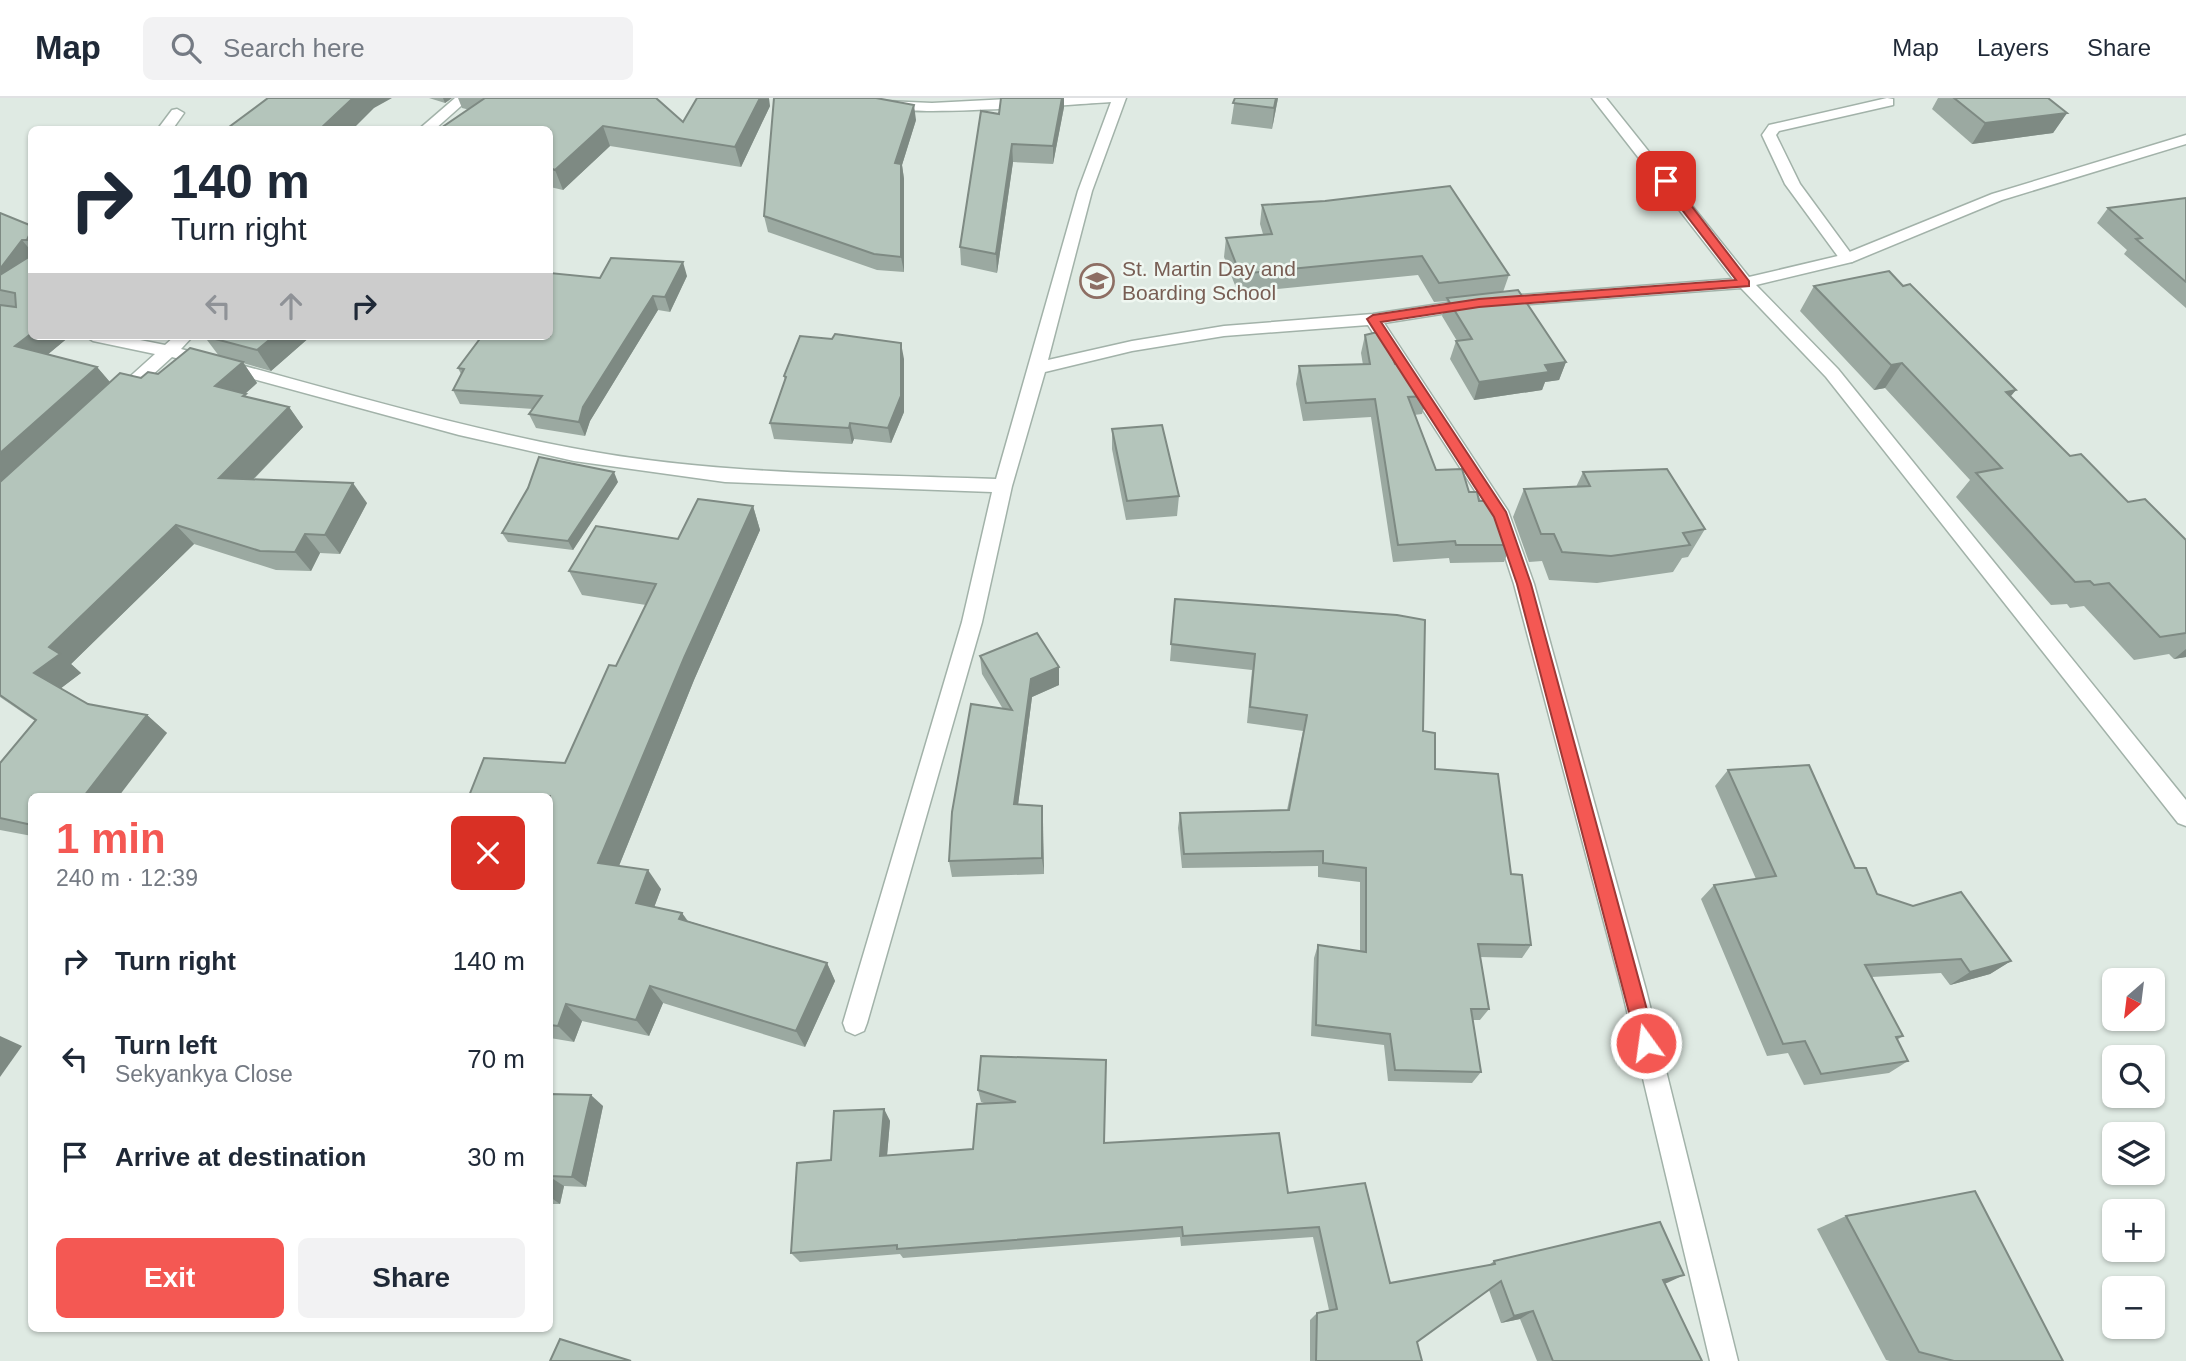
<!DOCTYPE html>
<meta charset="utf-8">
<style>
:root{--surface:#fff;--page:#f2f2f3;--text:#1f2937;--muted:#747a83;--line:#e0e1e3;--accent:#f45853}
body{margin:0;font-family:Helvetica,sans-serif;background:var(--page);color:var(--text);height:100vh;display:flex;flex-direction:column;font-size:26px;white-space:nowrap}
*{box-sizing:border-box;margin:0}
p{font-size:23px;color:var(--muted)}
.icon{flex:none;width:38px;height:38px;fill:none;stroke:currentColor;stroke-width:2;stroke-linecap:round;stroke-linejoin:round}
.map{position:relative;flex:1;overflow:hidden}
.details{position:absolute;left:28px;top:695px;width:525px;height:539px;display:flex;flex-direction:column;background:var(--surface);border-radius:10px;box-shadow:0 2px 5px #0004}
.details>*{flex:none}
.guide{position:absolute;left:28px;top:28px;width:525px;height:214px;border-radius:10px;box-shadow:0 2px 5px #0004;background:#fff;color:var(--text);overflow:hidden}
.needle{width:46px;rotate:208deg}
.fabs{position:absolute;left:2102px;top:870px;display:grid;gap:14px}
.fabs a{display:grid;place-items:center;width:63px;height:63px;border-radius:10px;background:var(--surface);box-shadow:0 2px 5px #0004;font-size:35px}
.pin{position:absolute;display:grid;place-items:center;width:60px;height:60px;color:#fff;margin:-30px;border-radius:14px;box-shadow:0 4px 10px #0006}
.me{position:absolute;width:77px;margin:-38px;rotate:346deg;stroke-linejoin:round;filter:drop-shadow(0 0 5px #0008)}
.turn{display:flex;align-items:center;gap:24px;height:147px;padding:0 28px;font-size:32px}
.turn .icon{width:91px;height:91px;stroke-width:2.5}
.turn b{display:block;font-size:49px;line-height:60px}
.lanes{display:flex;align-items:center;height:66px;padding:0 28px;background:#0003;justify-content:center;gap:35px;direction:ltr}
.lanes .off{opacity:.35}
.round{display:grid;place-items:center;flex:none;width:74px;height:74px;border-radius:10px;background:var(--page)}
.head{display:flex;align-items:center;justify-content:space-between;height:119px;padding:0 28px}
h1{font-size:42px;font-weight:700;line-height:52px;color:var(--accent)}
.button{display:flex;gap:14px;margin-top:auto;padding:14px 28px}
.button a{flex:1;height:80px;border-radius:10px;background:var(--accent);color:#fff;font-size:28px;font-weight:700;line-height:80px;text-align:center}
.button a+a{background:var(--page);color:var(--text)}
ul{padding:0;list-style:none}
li{display:flex;align-items:center;gap:21px;height:98px;padding:0 28px}
li div{flex:1}
li b{display:block;font-size:26px}
li em{font-style:normal}
header{display:flex;align-items:center;gap:42px;box-sizing:border-box;height:98px;padding:0 35px;background:var(--surface);border-bottom:2px solid var(--line)}
header strong{font-size:33px}
nav{display:flex;gap:38px;margin-inline-start:auto;font-size:24px}
.search{width:490px;height:63px;background:var(--page);display:flex;align-items:center;gap:18px;box-sizing:border-box;padding:0 24px;border-radius:10px;color:var(--muted);font-size:26px}
.map>svg:first-child{display:block}
</style>
<header>
<strong>Map</strong>
<div class="search"><svg class="icon" aria-label="search" viewBox="0 0 24 24"><circle cx="10" cy="10" r="6"/><path d="M15 15l6 6"/></svg>Search here</div>
<nav><a>Map</a><a>Layers</a><a>Share</a></nav>
</header>
<div class="map">
<svg width="2186" height="1263" viewBox="0 0 2186 1263">
<rect width="100%" height="100%" fill="#dfeae3"/>
<g fill="none" stroke-linecap="round" stroke-linejoin="round">
<g stroke="#a2b2a9" stroke-width="3">
<path id="lane" d="M1887,0L1893,1V7L1779,33L1776,37L1800,86L1855,161L1852,164H1842L1785,86L1762,37L1769,27Z"/>
</g>
<g stroke="#a2b2a9" stroke-width="3">
<g id="street">
<path d="M455,0H470L434,32H418Z"/>
<path d="M1029,0H1126L1092,93L1048,262L1132,243L1224,228L1373,216L1479,200L1733,181L1592,0H1606L1749,179L1842,157L1992,96L2186,37V46L2002,102L1852,164L1756,187L1838,271L2186,702V728L2178,725L1826,279L1741,190L1479,210L1384,225L1508,413L1534,486L1646,892L1738,1263H1710L1622,892L1514,486L1492,419L1368,227L1224,238L1132,253L1045,274L1012,388L982,524L867,925L864,933L855,937L846,933L843,925L962,524L992,394L725,384L574,363L459,337L172,259L126,301L120,303L111,297L114,293L155,256L93,243L85,238H120L165,247L175,238H193L181,251C311,285 440,325 572,350C712,377 855,376 996,381L1078,93L1111,4C1078,6 894,21 878,7L885,3L932,5Z"/>
<path d="M177,11L184,15L172,32H157L172,12Z"/>
</g>
</g>
<use href="#lane" fill="#fff" fill-rule="evenodd"/>
<use href="#street" fill="#fff" fill-rule="evenodd"/>
</g>
<g fill="#9ba9a1">
<path d="M429,0H452L445,5Z"/>
<path d="M458,0H656L683,24L770,8L741,69L610,48L563,92L550,89V32L462,10Z"/>
<path d="M1235,0H1278L1272,31L1231,26Z"/>
<path d="M1938,0H2048L2067,15L2053,35L1972,46L1932,11Z"/>
<path d="M1064,9L1053,66L1013,64L997,175L961,167L960,149L999,16Z"/>
<path d="M916,22L902,67L904,81V174L877,172L768,134L764,118Z"/>
<path d="M2186,100V210L2124,156L2127,152L2097,125L2108,110Z"/>
<path d="M1262,107L1509,177L1503,194L1566,264L1559,282L1545,284L1542,292L1474,302L1450,261L1456,243H1457L1442,218L1447,203L1434,204L1418,177L1238,195L1224,159L1226,140L1263,136L1260,126Z"/>
<path d="M0,115L32,128V238H70L48,256L97,269L110,284L158,276L219,258L204,238H311L271,273L243,265L257,285L245,296L248,300L289,309L303,329L253,382L367,405L340,456L320,455L311,473L276,472L194,446L71,566L81,575L61,590L88,606L147,617L167,635L32,698V738L0,732V665L35,623L0,599Z"/>
<path d="M687,178L670,214L658,212L590,323L585,338L536,330L529,316L533,311L460,306L453,292L461,276L458,270L600,180Z"/>
<path d="M1814,188L2016,292L2010,298L2070,358L2128,404L2186,442V559L2174,561L2169,556L2134,562L2084,508L2070,510L2067,506L2051,507L1956,399L1970,382L1885,290L1874,292L1800,213Z"/>
<path d="M1365,237L1428,298L1422,316L1414,317L1436,372L1469,394L1479,403L1511,447L1504,464L1450,465L1449,460L1393,464L1371,319L1303,323L1296,286L1299,268L1363,267L1361,255Z"/>
<path d="M904,261V314L891,345L854,341L852,346L774,341L770,325L785,282L784,278Z"/>
<path d="M1112,331L1179,398L1177,418L1126,422L1112,351Z"/>
<path d="M1583,374L1705,431L1688,459L1682,460L1673,474L1597,485L1549,482L1542,463L1529,464L1513,419L1524,391L1576,389Z"/>
<path d="M618,384L573,452L508,444L502,435Z"/>
<path d="M753,408L760,432L694,582L619,768L661,791L654,809L682,815L688,823L827,865L835,883L805,949L663,905L649,938L582,923L574,944L550,940V698L565,665L616,568L646,507L582,497L569,473L678,441Z"/>
<path d="M1175,501L1423,633L1435,671L1511,776L1531,847L1522,860L1480,859L1489,911L1480,922H1473L1481,974L1472,985L1388,983L1384,947L1311,938L1314,860L1318,847L1360,853V784L1318,779V768L1182,770L1178,730L1180,715L1287,712L1303,633L1247,625L1252,572L1170,563Z"/>
<path d="M980,558L1059,587L1032,599L1018,706L1042,708L1044,776L952,779L949,763L1003,611L982,576Z"/>
<path d="M1728,672L1855,770L1877,796L2011,863L1990,876L1950,887L1941,875L1872,879L1903,938L1897,942L1908,963L1889,975L1804,987L1788,955L1767,958L1701,801L1714,787L1756,781L1715,688Z"/>
<path d="M981,958L1104,1045L1288,1095L1390,1185L1489,1167L1494,1163L1665,1186L1702,1263H1537L1520,1221L1501,1225L1489,1192L1417,1244L1422,1263H1310V1222L1317,1215L1329,1212L1313,1139L1181,1148L1180,1139L903,1160L900,1156L800,1164L791,1155L831,1062L884,1011L890,1023L887,1058L973,1051L984,1005L981,1004L978,992Z"/>
<path d="M550,996L603,1008L586,1089L564,1088L560,1106H550Z"/>
<path d="M1846,1118L2063,1263H1890L1886,1262L1817,1131Z"/>
</g>
<g fill="#7e8a83">
<path d="M353,0H392L374,10L352,32H319Z"/>
<path d="M443,0H452L445,5Z"/>
<path d="M760,0H769L770,8L741,69L735,49Z"/>
<path d="M1062,0H1064V9L1053,66V48Z"/>
<path d="M1276,0H1278L1272,31L1274,10Z"/>
<path d="M914,7L916,22L902,67L904,81V174L901,159L895,65Z"/>
<path d="M2067,15L2053,35L1972,46L1985,25Z"/>
<path d="M603,28L610,48L563,92L555,72Z"/>
<path d="M1012,46L1013,64L997,175L996,156Z"/>
<path d="M32,131V148L27,142Z"/>
<path d="M22,142L32,154V173L0,191V171Z"/>
<path d="M683,164L687,178L670,214L665,199Z"/>
<path d="M653,198L658,212L590,323L585,338L579,324L583,309Z"/>
<path d="M32,235V238H70L34,268L15,248Z"/>
<path d="M274,238H311L271,273L257,252Z"/>
<path d="M901,245L904,261V314L891,345L888,330Z"/>
<path d="M243,264L257,285L230,309L215,288Z"/>
<path d="M1566,264L1559,282L1545,284L1542,292L1474,302L1479,284L1545,267Z"/>
<path d="M1902,265L1885,290L1874,292L1891,267Z"/>
<path d="M97,269L114,289L0,393V355Z"/>
<path d="M2016,292L1996,316L2006,294Z"/>
<path d="M289,309L303,329L235,400L219,380Z"/>
<path d="M850,325L854,341L852,346L849,330Z"/>
<path d="M614,374L618,384L573,452L568,443Z"/>
<path d="M353,385L367,405L340,456L325,437Z"/>
<path d="M753,408L760,432L694,582L612,785L598,765L684,560Z"/>
<path d="M176,427L194,446L71,566L81,575L56,594L34,575L49,549Z"/>
<path d="M305,436L320,455L311,473L295,454Z"/>
<path d="M2186,551V559L2174,561Z"/>
<path d="M1059,569V587L1032,599L1016,723L1014,706L1031,581Z"/>
<path d="M147,617L167,635L119,698H84Z"/>
<path d="M1042,708L1043,724L1044,776L1042,760Z"/>
<path d="M648,772L661,791L649,823L636,805Z"/>
<path d="M682,815L694,833L679,821Z"/>
<path d="M2011,863L1990,876L1950,887L1970,874Z"/>
<path d="M827,865L835,883L805,949L796,933Z"/>
<path d="M650,888L663,905L649,938L636,922Z"/>
<path d="M566,906L582,923L574,944L558,928Z"/>
<path d="M0,938L22,948L0,979Z"/>
<path d="M591,997L603,1008L586,1089L572,1079Z"/>
<path d="M884,1011L890,1023L886,1069L880,1058Z"/>
<path d="M550,1079L564,1088L560,1106L550,1099Z"/>
<path d="M1684,1177L1667,1185L1647,1190L1663,1182Z"/>
<path d="M1533,1213L1520,1221L1501,1225L1514,1218Z"/>
</g>
<g fill="#b4c5bb" stroke="#7e8a83" stroke-width="2">
<path d="M268,0H353L319,32H225Z"/>
<path d="M485,0H656L683,24L697,0H760L735,49L603,28L555,72L550,70V32H438Z"/>
<path d="M774,0H876L914,7L895,65L901,66V159L874,156L764,118Z"/>
<path d="M1001,0H1062L1053,48L1012,46L996,156L960,149L981,13L999,16Z"/>
<path d="M1235,0H1276L1274,10L1233,5Z"/>
<path d="M1954,0H2048L2067,15L1985,25Z"/>
<path d="M1450,88L1509,177L1439,185L1422,158L1240,176L1226,140L1272,136L1262,107L1325,103Z"/>
<path d="M2186,100V184L2136,141L2142,140L2108,110Z"/>
<path d="M0,115L32,128V131L27,142H22L0,171Z"/>
<path d="M32,157V235L15,248L97,269L0,355V207L16,209L15,195L0,192V177Z"/>
<path d="M611,160L683,164L665,199L653,198L583,309L579,324L529,316L542,298L453,292L464,271L458,270L482,238H550V175L600,180Z"/>
<path d="M1889,173L1903,188L1910,186L2016,292L2006,294L2070,358L2081,356L2128,404L2145,401L2186,442V535L2160,539L2109,485L2094,487L2090,483L2075,484L1976,375L2002,370L1902,265L1891,267L1814,188Z"/>
<path d="M1518,192L1566,264L1545,267L1549,274L1479,284L1456,243L1472,241L1447,200Z"/>
<path d="M1382,233L1395,266L1406,265L1428,298L1408,299L1436,372L1462,371L1469,394H1477L1479,403H1496L1511,447H1456L1455,443L1398,447L1375,301L1306,305L1299,268L1370,266L1365,237Z"/>
<path d="M835,236L901,245V298L888,330L850,325L849,330L770,325L786,279L784,278L800,238L832,241Z"/>
<path d="M204,238H274L257,252Z"/>
<path d="M190,250L243,264L215,288L246,296L243,298L289,309L219,380L353,385L325,437L305,436L295,454L260,453L176,427L49,549L60,556L34,575L88,606L147,617L84,698H32V727L0,720V665L36,622L0,597V384L120,275L141,280L148,274L158,276Z"/>
<path d="M1162,327L1179,398L1127,403L1112,331Z"/>
<path d="M539,359L614,374L568,443L502,435L528,390Z"/>
<path d="M1667,371L1705,431L1683,435L1690,447L1611,458L1562,454L1554,436H1541L1524,391L1590,388L1583,374Z"/>
<path d="M698,401L753,408L684,560L598,765L648,772L636,805L682,815L679,821L827,865L796,933L650,888L636,922L566,906L558,928L550,927V698H469L484,660L565,665L609,567L616,568L656,486L569,473L596,428L678,441Z"/>
<path d="M1175,501L1397,517L1425,522L1423,633L1435,635V671L1498,676L1511,776L1522,777L1531,847L1478,846L1489,911H1471L1481,974L1395,972L1390,936L1316,927L1318,847L1366,854V770L1323,765V753L1184,756L1180,715L1289,712L1307,617L1250,609L1255,556L1171,546Z"/>
<path d="M1037,535L1059,569L1031,581L1014,706L1042,708V760L949,763L952,714L971,606L1012,612L980,558Z"/>
<path d="M1809,667L1855,770H1866L1877,796L1913,808L1961,794L2011,863L1970,874L1961,861L1865,867L1903,938L1896,939L1908,963L1821,976L1805,943L1783,946L1714,787L1776,778L1728,672Z"/>
<path d="M981,958L1106,962L1104,1045L1279,1035L1288,1095L1365,1085L1390,1185L1495,1166L1494,1163L1660,1124L1684,1177L1663,1182L1702,1263H1553L1533,1213L1514,1218L1501,1183L1417,1244L1422,1263H1316L1317,1215L1337,1211L1319,1129L1183,1138L1182,1129L897,1151V1147L791,1155L797,1065L831,1062L834,1013L884,1011L880,1058L973,1051L977,1006L1016,1004L978,992Z"/>
<path d="M550,996L591,997L572,1079L550,1078Z"/>
<path d="M1975,1093L2063,1263H1954L1919,1254L1846,1118Z"/>
<path d="M560,1241L631,1263H550Z"/>
</g>
<path fill="#f45853" stroke="#9f3936" stroke-width="2" d="M1666,79L1670,80L1749,183V188L1479,209L1381,224L1506,414L1531,486L1656,945L1653,952L1646,954L1640,952L1637,945L1517,486L1494,419L1367,221L1373,217L1479,201L1736,182L1660,83Z"/>
<defs>
<g id="school-ring" transform="scale(1.75)"><circle r="9.5" fill="#eff7f1" stroke="#8d6e63" stroke-width="1.5"/><path d="M0-5L7-2L0 1L-7-2ZM-4 1L0 2.5L4 1V4Q0 6-4 4Z" fill="#8d6e63"/></g>
</defs>
<g fill-rule="evenodd">
<use href="#school-ring" x="1097" y="183"/>
</g>
<g text-anchor="middle" stroke-width="5" stroke-linejoin="round" paint-order="stroke">
<g font-size="21" fill="#785e54" stroke="#eff7f1" text-anchor="start">
<text x="1122" y="178">St. Martin Day and<tspan x="1122" dy="24">Boarding School</tspan></text>
</g>
</g>
</svg>
<div class="fabs">
<a><svg class="needle" viewBox="-14 -14 28 28"><path d="M0-13l5 13h-10z" fill="#e53935"/><path d="M0 13l5-13h-10z" fill="#747a83"/></svg></a>
<a><svg class="icon" aria-label="search" viewBox="0 0 24 24"><circle cx="10" cy="10" r="6"/><path d="M15 15l6 6"/></svg></a>
<a><svg class="icon" aria-label="layers" viewBox="0 0 24 24"><path d="M12 4l9 5-9 5-9-5zM3 14l9 5 9-5"/></svg></a>
<a>+</a>
<a>−</a>
</div>
<div class="pin" style="left:1666px;top:83px;background:#d93025"><svg class="icon" aria-label="arrive" viewBox="0 0 24 24"><path d="M6 21V4h12l-3 4 3 4H6"/></svg></div>
<svg class="me" style="left:1646px;top:945px" viewBox="-20 -20 40 40"><circle r="17" fill="#f45853" stroke="#fff" stroke-width="3"/><path d="M0-11L8 9 0 5-8 9z" fill="#fff"/></svg>
<div class="guide">
<div class="turn"><svg class="icon" aria-label="right" viewBox="0 0 24 24"><path d="M7 20v-9h11M14 6l5 5-5 5"/></svg><div><b>140 m</b>Turn right</div></div>
<div class="lanes"><svg class="icon off" aria-label="left" viewBox="0 0 24 24"><path d="M17 20v-9H6M10 6l-5 5 5 5"/></svg><svg class="icon off" aria-label="ahead" viewBox="0 0 24 24"><path d="M12 20V5M6 11l6-6 6 6"/></svg><svg class="icon" aria-label="right" viewBox="0 0 24 24"><path d="M7 20v-9h11M14 6l5 5-5 5"/></svg></div>
</div>
<section class="details">
<div class="head"><div><h1>1 min</h1><p>240 m · 12:39</p></div><a class="round" style="background:#d93025;color:#fff"><svg class="icon" aria-label="close" viewBox="0 0 24 24"><path d="M6 6l12 12M18 6L6 18"/></svg></a></div>
<ul>
<li><svg class="icon" aria-label="right" viewBox="0 0 24 24"><path d="M7 20v-9h11M14 6l5 5-5 5"/></svg><div><b>Turn right</b></div><em>140 m</em></li>
<li><svg class="icon" aria-label="left" viewBox="0 0 24 24"><path d="M17 20v-9H6M10 6l-5 5 5 5"/></svg><div><b>Turn left</b><p>Sekyankya Close</p></div><em>70 m</em></li>
<li><svg class="icon" aria-label="arrive" viewBox="0 0 24 24"><path d="M6 21V4h12l-3 4 3 4H6"/></svg><div><b>Arrive at destination</b></div><em>30 m</em></li>
</ul>
<div class="button"><a>Exit</a><a>Share</a></div>
</section>
</div>
